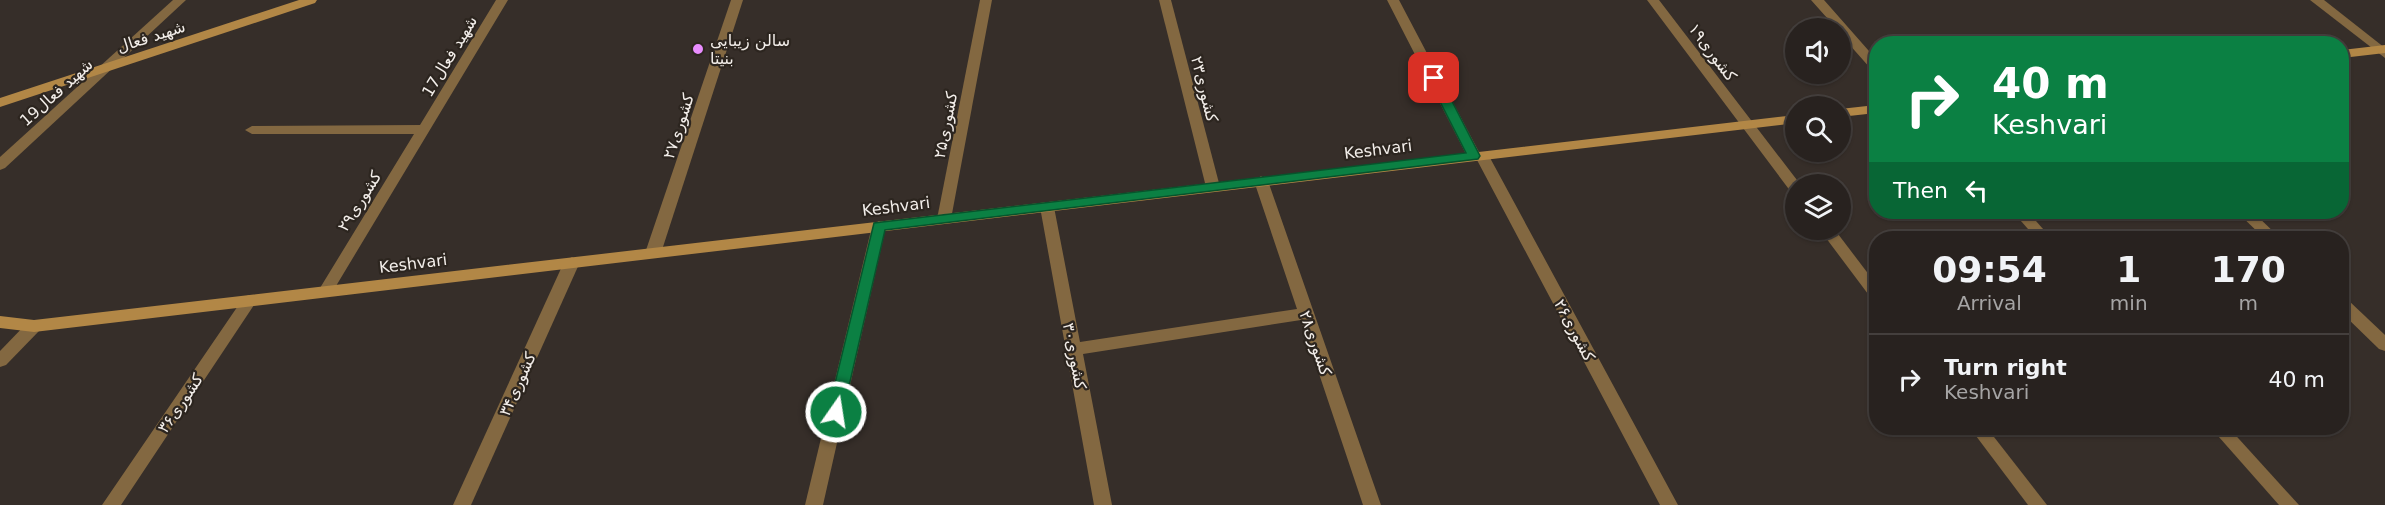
<!DOCTYPE html>
<meta charset="utf-8">
<style>
:root{--surface:#28221f;--page:#342f2c;--text:#f1f3f6;--muted:#a5a4a4;--line:#443f3d}
body{margin:0;font-family:"DejaVu Sans",Cairo,sans-serif;background:var(--page);color:var(--text);height:100vh;display:flex;flex-direction:column;font-size:22px;white-space:nowrap}
*{box-sizing:border-box;margin:0}
p{font-size:20px;color:var(--muted)}
.icon{flex:none;width:33px;height:33px;fill:none;stroke:currentColor;stroke-width:2;stroke-linecap:round;stroke-linejoin:round}
.map{position:relative;flex:1;overflow:hidden}
.panel{position:absolute;left:1869px;top:231px;width:480px;height:204px;display:flex;flex-direction:column;background:var(--surface);border-radius:24px;box-shadow:0 2px 4px #0004,0 0 0 2px var(--line)}
.panel>*{flex:none}
.top-card{position:absolute;left:1869px;top:36px;width:480px;height:183px;border-radius:24px;box-shadow:0 2px 4px #0004,0 0 0 2px var(--line);background:#0b8043;color:#fff;overflow:hidden}
.tools{position:absolute;left:1785px;top:18px;display:grid;gap:12px}
.tools a{display:grid;place-items:center;width:66px;height:66px;border-radius:50%;background:var(--surface);box-shadow:0 2px 4px #0004,0 0 0 2px var(--line);font-size:30px}
.pin{position:absolute;display:grid;place-items:center;width:51px;height:51px;color:#fff;margin:-26px;border-radius:12px;box-shadow:0 3px 9px #0006}
.me{position:absolute;width:66px;margin:-33px;rotate:13deg;stroke-linejoin:round;filter:drop-shadow(0 0 4px #0008)}
.turn{display:flex;align-items:center;gap:21px;height:126px;padding:0 24px;font-size:27px}
.turn .icon{width:78px;height:78px;stroke-width:2.5}
.turn b{display:block;font-size:42px;line-height:51px}
.then{display:flex;align-items:center;height:57px;padding:0 24px;background:#0003;gap:12px;font-size:22px}
.eta{display:flex;justify-content:space-evenly;align-items:center;height:102px;text-align:center}
.eta b{font-size:36px;font-weight:600;line-height:42px}
ul{padding:0;list-style:none}
li{display:flex;align-items:center;gap:18px;height:90px;padding:0 24px;border-top:2px solid var(--line)}
li div{flex:1}
li b{display:block;font-size:22px}
li em{font-style:normal}
.map>svg:first-child{display:block}
</style>
<div class="map">
<svg width="2385" height="505" viewBox="0 0 2385 505">
<rect width="100%" height="100%" fill="#362e29"/>
<g fill="none" stroke-linecap="round" stroke-linejoin="round">
<g fill="#836841" fill-rule="evenodd">
<path d="M173,0H186L5,168L0,170V157Z"/>
<path d="M496,0H508L330,296H320L317,292L320,288L414,134H252L245,130L252,126L420,125Z"/>
<path d="M731,0H743L661,253L658,257H648L645,253Z"/>
<path d="M980,0H992L951,219L944,224L937,219Z"/>
<path d="M1159,0H1171L1220,187L1218,190H1208L1206,187Z"/>
<path d="M1387,0H1399L1479,152L1487,153L1489,156L1678,505H1660L1477,160L1469,159L1467,156Z"/>
<path d="M1647,0H1659L1800,184H1796V194L1791,192Z"/>
<path d="M1811,0H1824L1876,59V70L1871,69L1840,34V28H1836Z"/>
<path d="M2310,0H2324L2385,48V58Z"/>
<path d="M1261,176L1268,181L1381,505H1363L1301,320L1083,354L1112,505H1094L1040,207L1047,202L1054,207L1080,342L1297,309L1254,181Z"/>
<path d="M2013,212H2028L2051,238H2036Z"/>
<path d="M2237,212H2253L2280,238H2264Z"/>
<path d="M879,221L886,226L823,505H805L872,226Z"/>
<path d="M1820,230H1835L1876,284V300L1871,298Z"/>
<path d="M572,257L580,262L471,505H453L564,262Z"/>
<path d="M249,295L254,297L257,301L254,305L121,505H102L244,297Z"/>
<path d="M2342,298L2348,300L2385,335V351L2379,349L2342,313Z"/>
<path d="M34,320L40,322L42,326L40,330L6,365L0,367V351L28,322Z"/>
<path d="M1970,428H1987L2047,505H2028Z"/>
<path d="M2211,428H2229L2299,505H2279Z"/>
</g>
<g fill="#b28746" fill-rule="evenodd">
<path d="M299,0H317L315,3L0,107V98Z"/>
<path d="M2385,45V53L2342,58V50Z"/>
<path d="M1876,105V113L1840,117V109Z"/>
<path d="M1796,115V123L34,332L0,328V316L34,320Z"/>
</g>
</g>
<path fill="#0b8043" stroke="#07532c" stroke-width="1.5" d="M1434,75L1440,78L1480,156L1478,159L885,230L843,412L836,418L830,416L828,412L874,223L1466,153L1428,78Z"/>
<circle fill="#e98dfe" stroke="#2c251f" stroke-width="2" cx="698" cy="49" r="6"/>
<g text-anchor="middle" stroke-width="4.5" stroke-linejoin="round" paint-order="stroke">
<g font-size="16" fill="#f2ede9" stroke="#2c251f">
<text transform="translate(151 36) rotate(-18)" y="6">شهید فعال</text>
<text transform="translate(1713 52) rotate(53)" y="6">۱۹کشوری</text>
<text transform="translate(449 56) rotate(-59)" y="6">17شهید فعال</text>
<text transform="translate(1205 89) rotate(76)" y="6">کشوری۲۳</text>
<text transform="translate(56 92) rotate(-42)" y="6">19شهید فعال</text>
<text transform="translate(945 125) rotate(-79)" y="6">کشوری۲۵</text>
<text transform="translate(678 126) rotate(-72)" y="6">کشوری۲۷</text>
<text transform="translate(1378 149) rotate(-7)" y="6">Keshvari</text>
<text transform="translate(359 201) rotate(-58)" y="6">کشوری۲۹</text>
<text transform="translate(896 206) rotate(-7)" y="6">Keshvari</text>
<text transform="translate(413 263) rotate(-7)" y="6">Keshvari</text>
<text transform="translate(1575 330) rotate(62)" y="6">کشوری۲۶</text>
<text transform="translate(1316 343) rotate(71)" y="6">کشوری۲۸</text>
<text transform="translate(1075 356) rotate(79)" y="6">کشوری۳۰</text>
<text transform="translate(517 384) rotate(-66)" y="6">کشوری۳۴</text>
<text transform="translate(180 403) rotate(-56)" y="6">کشوری۳۶</text>
</g>
<g font-size="16" fill="#f2ede9" stroke="#2c251f" text-anchor="start">
<text x="710" y="46">سالن زیبایی<tspan x="710" dy="18">بنیتا</tspan></text>
</g>
</g>
</svg>
<div class="tools">
<a><svg class="icon" aria-label="sound" viewBox="0 0 24 24"><path d="M4 9h4l5-4v14l-5-4H4zM17 9q2 3 0 6"/></svg></a>
<a><svg class="icon" aria-label="search" viewBox="0 0 24 24"><circle cx="10" cy="10" r="6"/><path d="M15 15l6 6"/></svg></a>
<a><svg class="icon" aria-label="layers" viewBox="0 0 24 24"><path d="M12 4l9 5-9 5-9-5zM3 14l9 5 9-5"/></svg></a>
</div>
<div class="pin" style="left:1434px;top:78px;background:#d93025"><svg class="icon" aria-label="arrive" viewBox="0 0 24 24"><path d="M6 21V4h12l-3 4 3 4H6"/></svg></div>
<svg class="me" style="left:836px;top:412px" viewBox="-20 -20 40 40"><circle r="17" fill="#0b8043" stroke="#fff" stroke-width="3"/><path d="M0-11L8 9 0 5-8 9z" fill="#fff"/></svg>
<div class="top-card">
<div class="turn"><svg class="icon" aria-label="right" viewBox="0 0 24 24"><path d="M7 20v-9h11M14 6l5 5-5 5"/></svg><div><b>40 m</b>Keshvari</div></div>
<div class="then">Then<svg class="icon" aria-label="left" viewBox="0 0 24 24"><path d="M17 20v-9H6M10 6l-5 5 5 5"/></svg></div>
</div>
<section class="panel">
<div class="eta">
<div><b>09:54</b><p>Arrival</p></div>
<div><b>1</b><p>min</p></div>
<div><b>170</b><p>m</p></div>
</div>
<ul>
<li><svg class="icon" aria-label="right" viewBox="0 0 24 24"><path d="M7 20v-9h11M14 6l5 5-5 5"/></svg><div><b>Turn right</b><p>Keshvari</p></div><em>40 m</em></li>
</ul>
</section>
</div>
